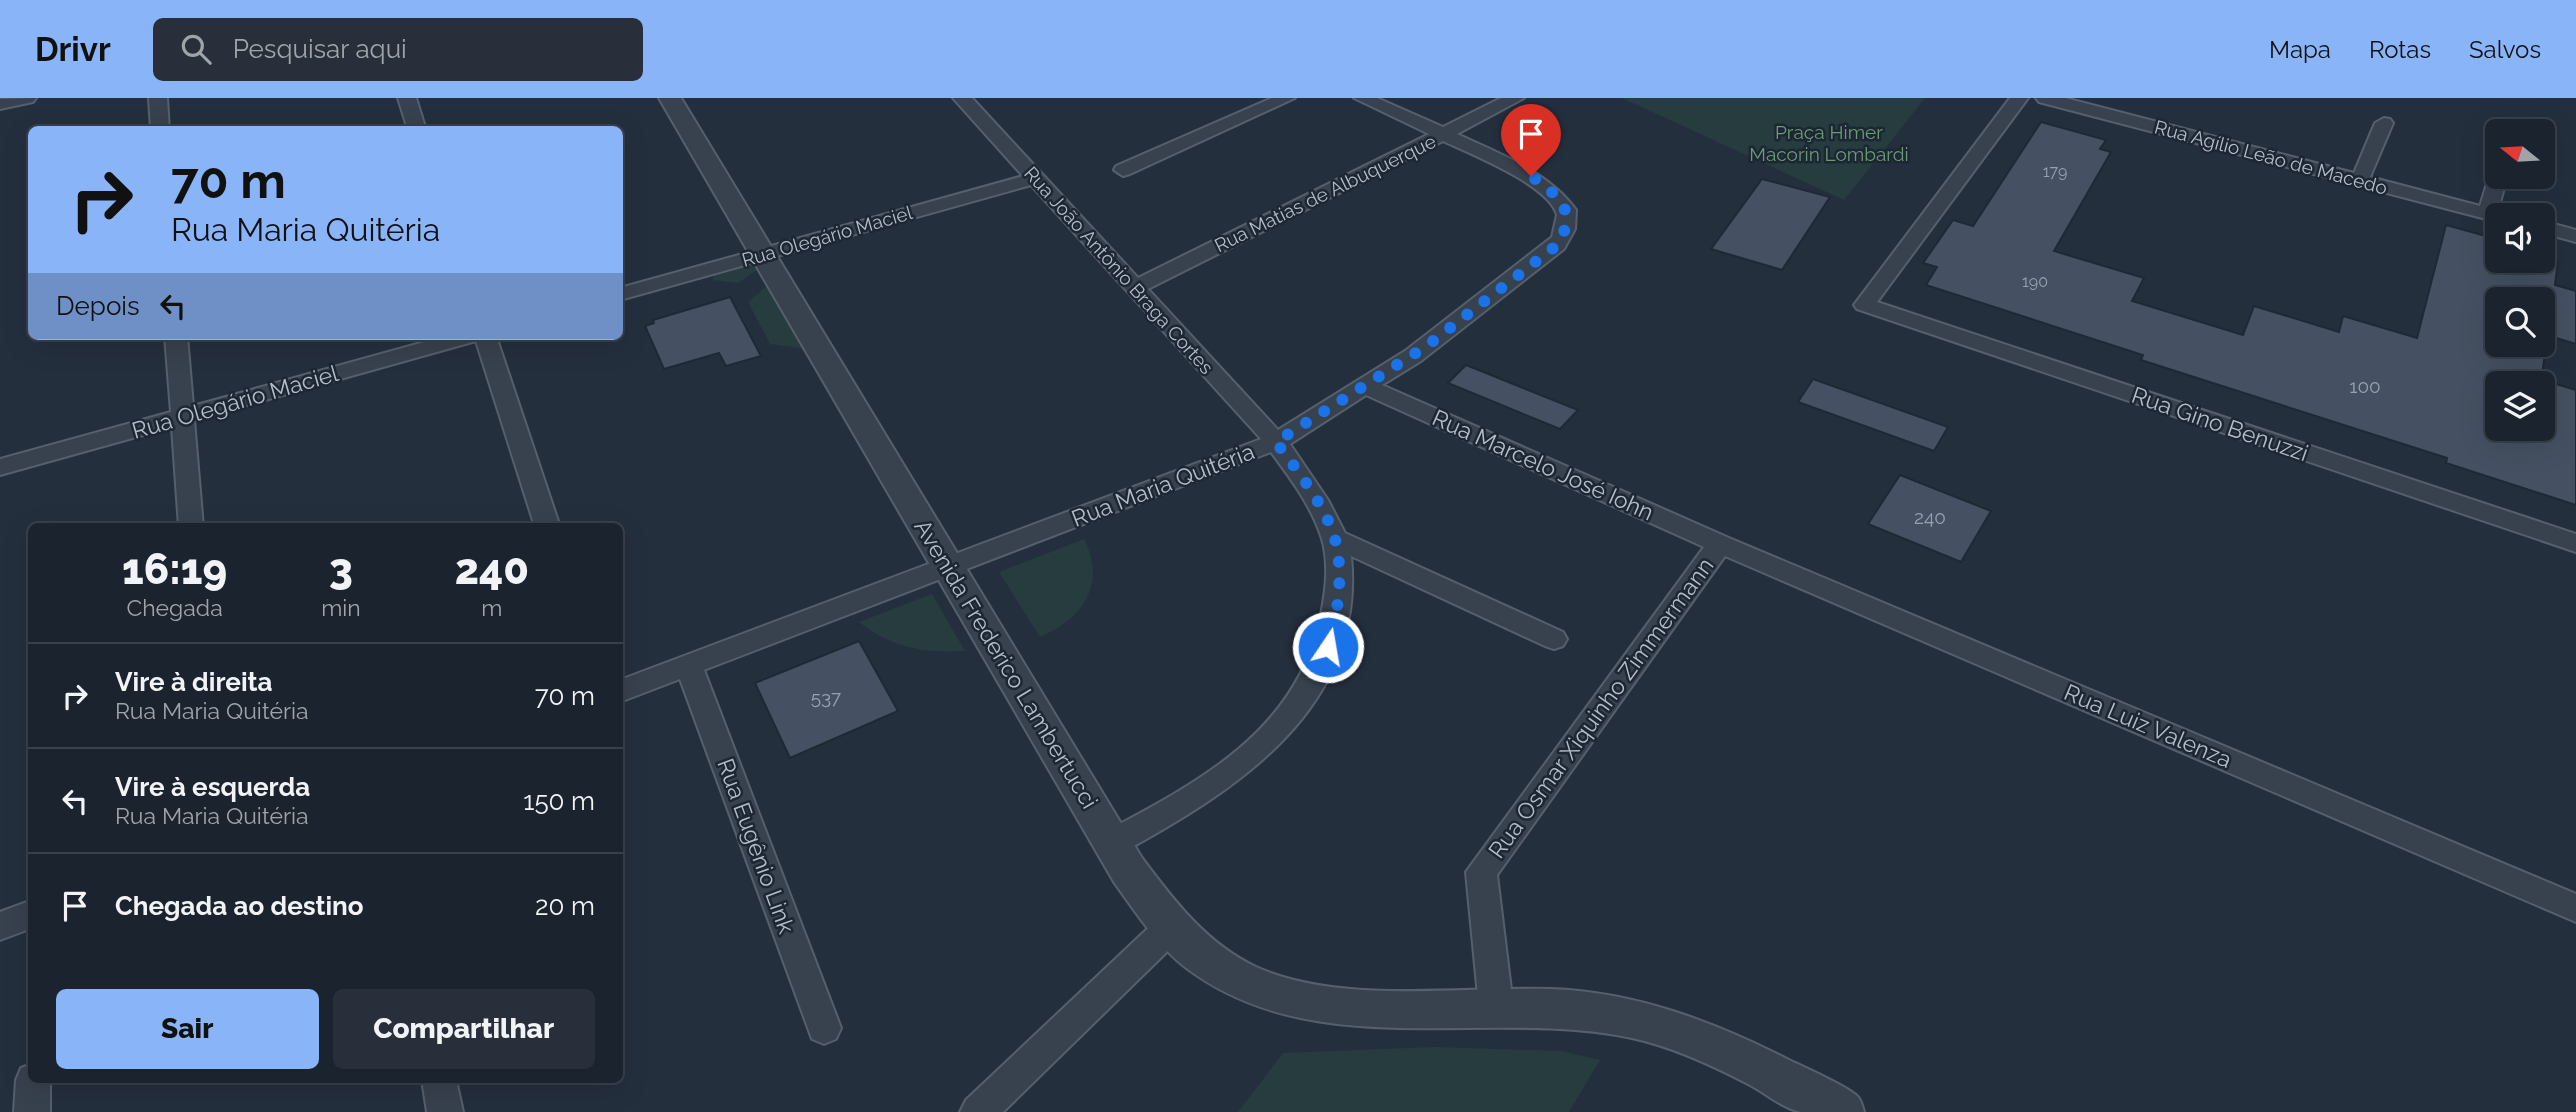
<!DOCTYPE html>
<html lang="pt">
<meta charset="utf-8">
<style>
:root{--surface:#1b232e;--page:#282f3a;--text:#f1f3f6;--muted:#a0a4aa;--line:#39404a;--accent:#8ab4f8}
body{margin:0;font-family:Raleway,sans-serif;background:var(--page);color:var(--text);height:100vh;display:flex;flex-direction:column;font-size:26px;white-space:nowrap}
*{box-sizing:border-box;margin:0}
p{font-size:23px;color:var(--muted)}
.icon{flex:none;width:38px;height:38px;fill:none;stroke:currentColor;stroke-width:2;stroke-linecap:round;stroke-linejoin:round}
.map{position:relative;flex:1;overflow:hidden}
.drawer{position:absolute;left:28px;top:425px;width:595px;height:560px;display:flex;flex-direction:column;background:var(--surface);border-radius:10px;box-shadow:0 7px 28px #0002,0 0 0 2px var(--line)}
.drawer>*{flex:none}
.guide{position:absolute;left:28px;top:28px;width:595px;height:214px;border-radius:10px;box-shadow:0 7px 28px #0002,0 0 0 2px var(--line);background:#8ab4f8;color:#111;overflow:hidden}
.needle{width:46px;rotate:288deg}
.tools{position:absolute;left:2485px;top:21px;display:grid;gap:14px}
.tools a{display:grid;place-items:center;width:70px;height:70px;border-radius:10px;background:var(--surface);box-shadow:0 7px 28px #0002,0 0 0 2px var(--line);font-size:35px}
.pin{position:absolute;display:grid;place-items:center;width:60px;height:60px;color:#fff;margin:-72px -30px;border-radius:50% 50% 50% 0;rotate:-45deg;box-shadow:0 0 7px #0007}
.pin .icon{rotate:45deg}
.me{position:absolute;width:77px;margin:-38px;rotate:12deg;stroke-linejoin:round;filter:drop-shadow(0 0 5px #0008)}
.turn{display:flex;align-items:center;gap:24px;height:147px;padding:0 28px;font-size:32px}
.turn .icon{width:91px;height:91px;stroke-width:2.5}
.turn b{display:block;font-size:49px;line-height:60px}
.then{display:flex;align-items:center;height:66px;padding:0 28px;background:#0003;gap:14px;font-size:26px}
.eta{display:flex;justify-content:space-evenly;align-items:center;height:119px;text-align:center}
.eta b{font-size:42px;font-weight:800;line-height:49px}
.cta{display:flex;gap:14px;margin-top:auto;padding:14px 28px}
.cta a{flex:1;height:80px;border-radius:10px;background:var(--accent);color:#111;font-size:28px;font-weight:800;line-height:80px;text-align:center}
.cta a+a{background:var(--page);color:var(--text)}
ul{padding:0;list-style:none}
li{display:flex;align-items:center;gap:21px;height:105px;padding:0 28px;border-top:2px solid var(--line)}
li div{flex:1}
li b{display:block;font-size:26px}
li em{font-style:normal}
header{display:flex;align-items:center;gap:42px;box-sizing:border-box;height:98px;padding:0 35px;background:var(--accent);color:#111}
header strong{font-size:33px}
nav{display:flex;gap:38px;margin-inline-start:auto;font-size:24px}
.search{width:490px;height:63px;background:var(--page);display:flex;align-items:center;gap:18px;box-sizing:border-box;padding:0 24px;border-radius:10px;color:var(--muted);font-size:26px}
.map>svg:first-child{display:block}
</style>
<header>
<strong>Drivr</strong>
<div class="search"><svg class="icon" aria-label="search" viewBox="0 0 24 24"><circle cx="10" cy="10" r="6"/><path d="M15 15l6 6"/></svg>Pesquisar aqui</div>
<nav><a>Mapa</a><a>Rotas</a><a>Salvos</a></nav>
</header>
<div class="map">
<svg width="2576" height="1014" viewBox="0 0 2576 1014">
<rect width="100%" height="100%" fill="#242f3e"/>
<g fill="#263c3f">
<path d="M1622,0H1925L1844,102Z"/>
<path d="M743,166L763,168L738,185L713,182L715,173Z"/>
<path d="M769,186L814,252L770,246L748,204Z"/>
<path d="M1084,441C1107,486 1083,521 1040,539L999,474Z"/>
<path d="M932,496L965,553C924,555 892,550 859,524Z"/>
<path d="M1433,949L1562,953L1600,962L1569,1014H1238L1283,955Z"/>
</g>
<g fill="#455162" stroke="#1f2835" stroke-width="2">
<path d="M2041,24L2106,42L2100,51L2111,54L2054,153L2144,180L2132,203L2243,237L2254,208L2339,234L2343,218L2417,240L2446,127L2497,141V163H2558L2555,187L2576,193V246L2543,236V201H2497V247H2546L2541,285H2497V331H2543V282L2576,292V407L2446,365L2447,360L2141,262L2143,257L1926,187L1937,169L1923,165L1953,122L1973,128Z"/>
<path d="M1762,81L1830,99L1782,172L1711,151Z"/>
<path d="M730,199L761,258L726,268L719,255L664,271L645,228L654,225L653,222Z"/>
<path d="M1466,267L1578,312L1560,331L1448,285Z"/>
<path d="M1813,281L1948,329L1934,353L1798,304Z"/>
<path d="M1900,377L1991,413L1961,464L1868,426Z"/>
<path d="M859,543L898,613L790,660L755,585Z"/>
</g>
<g fill="none" stroke-linecap="round" stroke-linejoin="round">
<g stroke="#565f6c" stroke-width="4">
<g id="minor">
<path d="M36,0L33,4L0,11V1Z"/>
<path d="M149,0H167L169,32H151Z"/>
<path d="M398,0H416L426,32H408Z"/>
<path d="M953,0H972L1138,180L1429,36L1354,0H1377L1443,29L1501,0H1524L1457,36C1498,55 1549,74 1576,112L1575,131L1564,151L1421,263L1382,287L1729,440L2576,796V824L1725,458L1497,777L1513,908L1508,919L1496,923L1484,919L1479,908L1466,774L1704,449L1366,297L1290,346L1328,402L1345,435L1563,534L1567,541L1563,548L1554,551L1545,548L1351,458C1366,610 1238,691 1123,754L1112,758L1101,754L1097,745L1101,736C1195,686 1292,637 1319,526C1325,499 1330,468 1322,441C1312,409 1291,381 1271,354L704,572L841,930L836,941L824,946L812,941L680,581L620,604V582L1261,341L1031,87L620,202V190L1023,78ZM1443,43C1471,56 1549,87 1557,117L1552,139L1405,253L1278,332L1148,191Z"/>
<path d="M1272,0H1295L1130,76L1123,78L1114,72L1116,68Z"/>
<path d="M2010,0H2028L1877,204L2576,436V454L1857,211L1854,207L1857,203Z"/>
<path d="M2036,0H2065L2354,75L2375,25L2384,20L2390,21L2393,25L2370,79L2480,108L2489,79L2497,74V79H2507L2498,112L2506,117H2497V124L2490,122L2039,4Z"/>
<path d="M2543,123L2576,132V144L2543,135Z"/>
<path d="M165,238H187L193,308L446,238H496L560,429H535L476,243L194,322L203,429H179L172,329L0,377V361L171,314Z"/>
<path d="M32,802V830L0,842V814Z"/>
<path d="M1172,814L1183,818L1188,828L1183,838L1003,1014H960L966,1002L1161,818Z"/>
<path d="M32,966V982H50V1014H14L16,982L21,970Z"/>
<path d="M422,982H456L463,1014H427Z"/>
</g>
</g>
<g stroke="#565f6c" stroke-width="4">
<path id="tertiary" d="M659,0H681L1142,760C1174,803 1207,846 1256,869C1341,907 1460,888 1551,891C1637,894 1717,925 1793,964C1806,970 1850,990 1858,999C1861,1003 1863,1010 1864,1014C1844,1014 1820,1014 1801,1014C1784,1011 1765,995 1750,987C1712,967 1673,949 1632,940C1485,909 1315,968 1185,869C1156,846 1135,813 1114,784Z"/>
</g>
<use href="#minor" fill="#38414e" fill-rule="evenodd"/>
<use href="#tertiary" fill="#38414e" fill-rule="evenodd"/>
</g>
<g fill="none" stroke-linecap="round" stroke-linejoin="round">
<path stroke="#1a73e8" stroke-width="12" stroke-dasharray="0 21.6" d="M1328,549C1338,518 1344,474 1335,441C1325,407 1297,372 1276,344L1428,247L1557,147C1579,113 1559,98 1531,78"/>
</g>
<g text-anchor="middle" stroke-width="5" stroke-linejoin="round" paint-order="stroke">
<g font-size="16" fill="#98a1af">
<text x="2055" y="79">179</text>
<text x="2035" y="189">190</text>
</g>
<g font-size="19" fill="#6b9a76" stroke="#1d2633">
<text x="1829" y="41">Praça Himer<tspan x="1829" dy="22">Macorin Lombardi</tspan></text>
</g>
<g font-size="19" fill="#b4bcc9" stroke="#1d2633">
<text transform="translate(2271 59) rotate(15)" y="7">Rua Agílio Leão de Macedo</text>
<text transform="translate(1325 95) rotate(-26)" y="7">Rua Matias de Albuquerque</text>
<text transform="translate(827 138) rotate(-16)" y="7">Rua Olegário Maciel</text>
<text transform="translate(1119 172) rotate(48)" y="7">Rua João Antônio Braga Cortes</text>
</g>
<g font-size="19" fill="#98a1af">
<text x="2365" y="295">100</text>
<text x="1930" y="426">240</text>
<text x="826" y="606">537</text>
</g>
<g font-size="23" fill="#b4bcc9" stroke="#1d2633">
<text transform="translate(235 304) rotate(-16)" y="8">Rua Olegário Maciel</text>
<text transform="translate(2220 326) rotate(19)" y="8">Rua Gino Benuzzi</text>
<text transform="translate(1543 367) rotate(24)" y="8">Rua Marcelo José Iohn</text>
<text transform="translate(1163 387) rotate(-21)" y="8">Rua Maria Quitéria</text>
<text transform="translate(1006 566) rotate(59)" y="8">Avenida Frederico Lambertucci</text>
<text transform="translate(1601 610) rotate(-54)" y="8">Rua Osmar Xiquinho Zimmermann</text>
<text transform="translate(2148 628) rotate(23)" y="8">Rua Luiz Valenza</text>
<text transform="translate(756 748) rotate(70)" y="8">Rua Eugênio Link</text>
</g>
</g>
</svg>
<div class="tools">
<a><svg class="needle" viewBox="-14 -14 28 28"><path d="M0-13l5 13h-10z" fill="#e53935"/><path d="M0 13l5-13h-10z" fill="#a0a4aa"/></svg></a>
<a><svg class="icon" aria-label="sound" viewBox="0 0 24 24"><path d="M4 9h4l5-4v14l-5-4H4zM17 9q2 3 0 6"/></svg></a>
<a><svg class="icon" aria-label="search" viewBox="0 0 24 24"><circle cx="10" cy="10" r="6"/><path d="M15 15l6 6"/></svg></a>
<a><svg class="icon" aria-label="layers" viewBox="0 0 24 24"><path d="M12 4l9 5-9 5-9-5zM3 14l9 5 9-5"/></svg></a>
</div>
<div class="pin" style="left:1531px;top:78px;background:#d93025"><svg class="icon" aria-label="arrive" viewBox="0 0 24 24"><path d="M6 21V4h12l-3 4 3 4H6"/></svg></div>
<svg class="me" style="left:1328px;top:549px" viewBox="-20 -20 40 40"><circle r="17" fill="#1a73e8" stroke="#fff" stroke-width="3"/><path d="M0-11L8 9 0 5-8 9z" fill="#fff"/></svg>
<div class="guide">
<div class="turn"><svg class="icon" aria-label="right" viewBox="0 0 24 24"><path d="M7 20v-9h11M14 6l5 5-5 5"/></svg><div><b>70 m</b>Rua Maria Quitéria</div></div>
<div class="then">Depois<svg class="icon" aria-label="left" viewBox="0 0 24 24"><path d="M17 20v-9H6M10 6l-5 5 5 5"/></svg></div>
</div>
<section class="drawer">
<div class="eta">
<div><b>16:19</b><p>Chegada</p></div>
<div><b>3</b><p>min</p></div>
<div><b>240</b><p>m</p></div>
</div>
<ul>
<li><svg class="icon" aria-label="right" viewBox="0 0 24 24"><path d="M7 20v-9h11M14 6l5 5-5 5"/></svg><div><b>Vire à direita</b><p>Rua Maria Quitéria</p></div><em>70 m</em></li>
<li><svg class="icon" aria-label="left" viewBox="0 0 24 24"><path d="M17 20v-9H6M10 6l-5 5 5 5"/></svg><div><b>Vire à esquerda</b><p>Rua Maria Quitéria</p></div><em>150 m</em></li>
<li><svg class="icon" aria-label="arrive" viewBox="0 0 24 24"><path d="M6 21V4h12l-3 4 3 4H6"/></svg><div><b>Chegada ao destino</b></div><em>20 m</em></li>
</ul>
<div class="cta"><a>Sair</a><a>Compartilhar</a></div>
</section>
</div>
